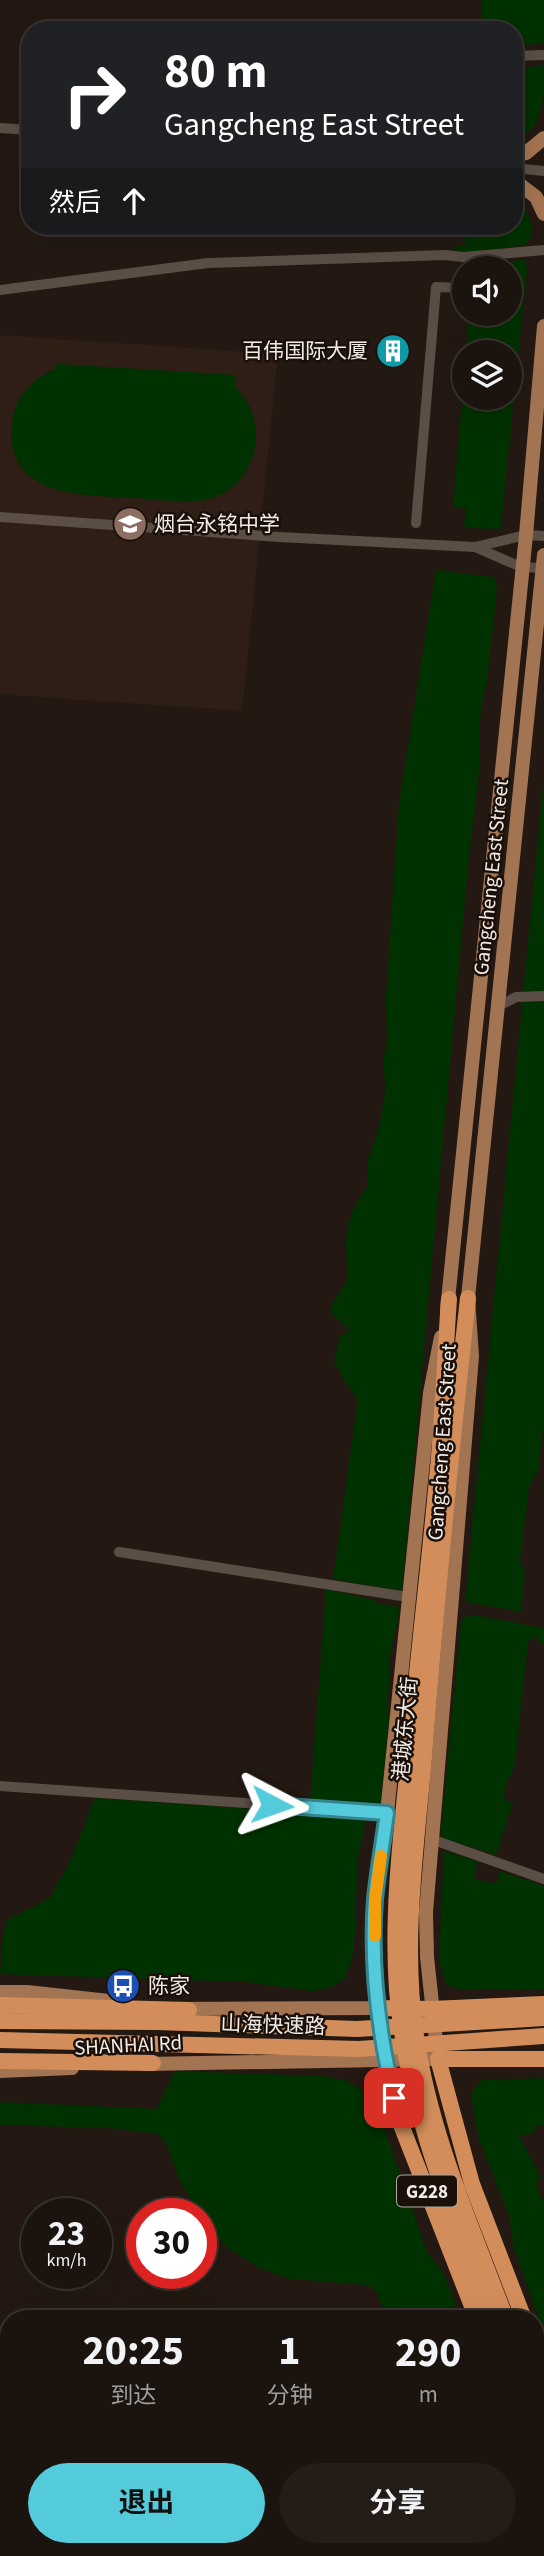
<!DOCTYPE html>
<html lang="zh">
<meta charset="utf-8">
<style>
:root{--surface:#1a130e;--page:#231c17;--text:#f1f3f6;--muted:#9f9e9e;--line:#38322e;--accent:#53cbdb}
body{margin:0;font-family:"Source Sans 3","Noto Sans SC",sans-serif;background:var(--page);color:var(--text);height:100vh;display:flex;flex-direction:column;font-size:26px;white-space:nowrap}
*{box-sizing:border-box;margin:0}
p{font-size:23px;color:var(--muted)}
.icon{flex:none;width:38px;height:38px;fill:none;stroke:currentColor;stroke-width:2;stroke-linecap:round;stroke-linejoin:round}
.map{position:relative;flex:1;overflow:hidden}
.drawer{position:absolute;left:0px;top:2310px;width:544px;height:247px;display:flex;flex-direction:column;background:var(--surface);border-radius:28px 28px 0 0;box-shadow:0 7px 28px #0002,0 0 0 2px var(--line)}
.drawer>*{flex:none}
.guide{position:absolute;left:21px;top:21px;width:502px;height:214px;border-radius:28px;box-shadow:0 7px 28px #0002,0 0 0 2px var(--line);background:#202124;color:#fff;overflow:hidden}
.tools{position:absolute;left:452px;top:256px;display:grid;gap:14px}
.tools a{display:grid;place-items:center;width:70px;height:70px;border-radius:50%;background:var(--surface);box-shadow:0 7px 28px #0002,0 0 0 2px var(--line);font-size:35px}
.speed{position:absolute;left:21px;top:2198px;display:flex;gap:14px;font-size:35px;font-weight:700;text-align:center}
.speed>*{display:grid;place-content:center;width:91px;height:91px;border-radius:50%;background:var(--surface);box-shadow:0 7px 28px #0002,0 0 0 2px var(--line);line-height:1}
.speed small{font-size:18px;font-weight:400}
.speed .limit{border:10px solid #d22;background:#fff;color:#111}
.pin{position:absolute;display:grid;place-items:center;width:60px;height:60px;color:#fff;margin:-30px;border-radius:14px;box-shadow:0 4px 10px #0006}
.me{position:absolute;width:77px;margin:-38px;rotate:94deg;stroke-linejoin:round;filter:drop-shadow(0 0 5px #0008)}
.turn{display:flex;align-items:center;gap:24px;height:147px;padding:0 28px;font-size:32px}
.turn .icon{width:91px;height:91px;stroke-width:2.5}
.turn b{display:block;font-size:49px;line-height:60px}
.then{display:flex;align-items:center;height:66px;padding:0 28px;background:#0003;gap:14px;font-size:26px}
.eta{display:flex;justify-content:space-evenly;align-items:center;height:119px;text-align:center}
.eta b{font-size:42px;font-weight:700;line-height:49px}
.primary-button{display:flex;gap:14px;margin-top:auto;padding:14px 28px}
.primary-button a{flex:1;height:80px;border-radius:42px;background:var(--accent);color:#111;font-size:28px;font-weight:700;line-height:80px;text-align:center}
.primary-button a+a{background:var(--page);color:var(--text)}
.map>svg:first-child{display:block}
</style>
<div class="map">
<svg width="544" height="2556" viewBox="0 0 544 2556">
<rect width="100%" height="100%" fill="#231912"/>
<path fill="#2f1e16" d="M0,335L278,354L242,711L0,694Z"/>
<g fill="#003101">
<path d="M481,0H544V43L515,46L514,30H483Z"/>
<path d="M544,66C544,94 544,129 515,142V68Z"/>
<path d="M515,196C527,208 539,229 526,245L455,255L454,247L465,245L466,226H514Z"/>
<path d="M525,259L527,269L501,527L497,529L467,528L464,525L466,508L453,507L464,376V397H509V352H466L469,313H509V268H498L500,264Z"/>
<path d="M56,364L236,375L235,387C272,420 258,486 209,499C186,505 158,499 134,498C83,495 5,499 12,424C14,399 33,377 56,369Z"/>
<path d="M436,570L494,577L497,588L487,683C476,714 482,738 479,769C477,798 472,827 469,856L402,1591L333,1579L358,1399L346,1383L334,1361L340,1336L350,1331L330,1312C333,1297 345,1289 347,1278C349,1265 345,1252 346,1239C347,1223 356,1200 367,1188L368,1159L379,1128L386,1087L383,1061L387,1041L386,996L399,803Z"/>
<path d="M544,775V1417L539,1468L529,1488L520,1561L525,1572L521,1612L465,1602Z"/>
<path d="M326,1589L374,1600L376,1603L400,1607L390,1657L388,1701L389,1719L380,1808L310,1803Z"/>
<path d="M474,1615L544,1628V1644L539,1643L537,1635L528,1642L515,1764L503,1794L506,1801L513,1803L496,1855L443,1838L441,1833L461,1621L465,1617Z"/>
<path d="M95,1798L366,1817L358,1860L354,1951L346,1977L333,1987L313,1991L246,1982L0,1974L3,1935L7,1920L49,1899L70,1862Z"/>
<path d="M444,1851L477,1861L474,1879L496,1884L500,1871L544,1886V1989L461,1990L446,1984L439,1961Z"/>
<path d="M175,2071L321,2076L345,2080L362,2090L376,2104L427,2252L443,2272L461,2319H387L376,2291L367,2285L291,2279L259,2268L229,2249L208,2228L178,2177L167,2144L158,2134L110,2128L0,2125V2102L156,2109Z"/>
<path d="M544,2078V2125H536L534,2133L519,2136L541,2178L536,2183L544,2205V2334L514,2248L509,2215L478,2137L471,2092L482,2080Z"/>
<path d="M536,2503L544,2524V2556H477L474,2548H536Z"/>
</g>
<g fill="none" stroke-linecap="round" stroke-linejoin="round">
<g stroke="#5a4e45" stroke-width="10">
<path d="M514,56L544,55"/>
<path d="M0,128L30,130"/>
<path d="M514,168L544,171"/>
<path d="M0,290L208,263L445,255L463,257L544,250"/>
<path d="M0,517L279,537L475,547L521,567L544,568"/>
<path d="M416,523L436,287L464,288"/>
<path d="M475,547L526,535L544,536"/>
<path d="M499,1006L516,997L544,996"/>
<path d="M119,1552L408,1597"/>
<path d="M0,1786L387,1813"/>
<path d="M431,1839L544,1879"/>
<path d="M269,2548L285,2556"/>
</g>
<g stroke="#a37452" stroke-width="14">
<path d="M514,156L526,153L544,138"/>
<path d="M514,180L536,197L544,214"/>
<path d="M447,1310L526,535L544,326"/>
<path d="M0,1992H27L109,2001"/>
<path d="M178,2009L378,2008L375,1960V1900L387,1813L430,1393L441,1337"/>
<path d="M145,2064L438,2059L427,1957L426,1912L472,1356L468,1298L544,555"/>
<path d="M0,2071L72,2068"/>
</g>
<g stroke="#d38d5a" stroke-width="16">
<path d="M468,1298C451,1450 436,1603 424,1757C416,1850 402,1943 416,2036C430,2134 472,2227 506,2319"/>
<path d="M449,1299C445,1355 443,1412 438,1468C430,1558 419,1647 411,1736C403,1820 391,1906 397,1990C406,2105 451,2212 492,2319"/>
<path d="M0,2005L189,2010"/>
<path d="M0,2021L158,2022L357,2029L544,2018"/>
<path d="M0,2040L359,2049L544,2036"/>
<path d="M0,2061L153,2063"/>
<path d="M477,2319L398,2117L385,2061L378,2008L431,2009L544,2004"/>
<path d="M524,2319L472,2184L438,2059H544"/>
<path d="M536,2351L544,2375"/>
<path d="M536,2398L544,2421"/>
<path d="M536,2434L544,2456"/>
<path d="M536,2472L544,2494"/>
</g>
</g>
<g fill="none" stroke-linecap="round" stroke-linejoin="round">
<g stroke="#36848e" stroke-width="18">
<path id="route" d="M272,1805L387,1813C383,1842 378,1870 375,1899C370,1965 379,2034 394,2098"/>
</g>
<use href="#route" stroke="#53cbdb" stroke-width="12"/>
<path stroke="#f59e0b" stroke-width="12" d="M375,1936V1900L381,1856"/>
</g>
<defs>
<g id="building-disc" transform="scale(1.75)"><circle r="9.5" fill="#0f9aa8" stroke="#1a1009"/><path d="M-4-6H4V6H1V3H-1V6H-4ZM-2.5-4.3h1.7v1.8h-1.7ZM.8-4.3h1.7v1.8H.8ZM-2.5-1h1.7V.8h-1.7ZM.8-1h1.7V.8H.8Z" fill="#fff"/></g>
<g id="school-disc" transform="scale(1.75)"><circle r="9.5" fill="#8d6e63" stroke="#1a1009"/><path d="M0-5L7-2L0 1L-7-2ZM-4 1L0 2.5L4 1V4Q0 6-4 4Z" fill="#fff"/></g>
<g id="bus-disc" transform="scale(1.75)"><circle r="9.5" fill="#1a4fb4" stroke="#1a1009"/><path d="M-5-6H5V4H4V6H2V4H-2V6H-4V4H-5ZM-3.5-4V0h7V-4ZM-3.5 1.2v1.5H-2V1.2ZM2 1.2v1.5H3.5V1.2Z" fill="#fff"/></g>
</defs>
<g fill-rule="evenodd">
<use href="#building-disc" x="393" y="351"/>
<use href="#school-disc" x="130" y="524"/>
<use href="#bus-disc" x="123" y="1986"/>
</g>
<g text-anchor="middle" stroke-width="5" stroke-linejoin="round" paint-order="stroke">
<rect fill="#1a1009" stroke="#b0a9a3" stroke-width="2" x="397" y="2175.5" width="60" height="31" rx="5"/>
<g font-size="19" font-weight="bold" fill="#f1eae5">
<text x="427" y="2198">G228</text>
</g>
<g font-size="21" fill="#f1eae5" stroke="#1a1009" text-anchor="start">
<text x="368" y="358" text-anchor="end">百伟国际大厦</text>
<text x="154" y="531">烟台永铭中学</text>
<text x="148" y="1993">陈家</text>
</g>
<g font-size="21" fill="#f1eae5" stroke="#1a1009">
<text transform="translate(491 877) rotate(-84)" y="7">Gangcheng East Street</text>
<text transform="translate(442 1442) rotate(-86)" y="7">Gangcheng East Street</text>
<text transform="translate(405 1729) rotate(-85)" y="7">港城东大街</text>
<text transform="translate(273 2025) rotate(2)" y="7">山海快速路</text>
<text transform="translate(128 2045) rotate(-3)" y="7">SHANHAI Rd</text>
</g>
</g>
</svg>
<div class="tools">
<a><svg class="icon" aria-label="sound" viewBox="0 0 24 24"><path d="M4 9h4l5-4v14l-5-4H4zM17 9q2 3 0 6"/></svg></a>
<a><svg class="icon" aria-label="layers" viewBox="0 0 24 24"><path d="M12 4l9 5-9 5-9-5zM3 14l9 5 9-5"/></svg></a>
</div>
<div class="speed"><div>23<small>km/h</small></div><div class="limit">30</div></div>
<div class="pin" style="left:394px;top:2098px;background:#d93025"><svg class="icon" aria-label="arrive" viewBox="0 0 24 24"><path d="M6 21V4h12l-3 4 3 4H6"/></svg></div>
<svg class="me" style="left:272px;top:1805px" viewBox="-20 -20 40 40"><path d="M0-17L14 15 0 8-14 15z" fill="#53cbdb" stroke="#fff" stroke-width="4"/></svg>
<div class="guide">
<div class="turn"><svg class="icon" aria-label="right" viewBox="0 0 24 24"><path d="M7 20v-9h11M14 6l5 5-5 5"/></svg><div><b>80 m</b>Gangcheng East Street</div></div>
<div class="then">然后<svg class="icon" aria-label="ahead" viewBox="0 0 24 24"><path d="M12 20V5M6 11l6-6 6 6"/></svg></div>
</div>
<section class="drawer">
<div class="eta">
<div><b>20:25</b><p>到达</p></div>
<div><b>1</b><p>分钟</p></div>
<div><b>290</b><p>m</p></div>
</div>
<div class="primary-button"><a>退出</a><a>分享</a></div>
</section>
</div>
